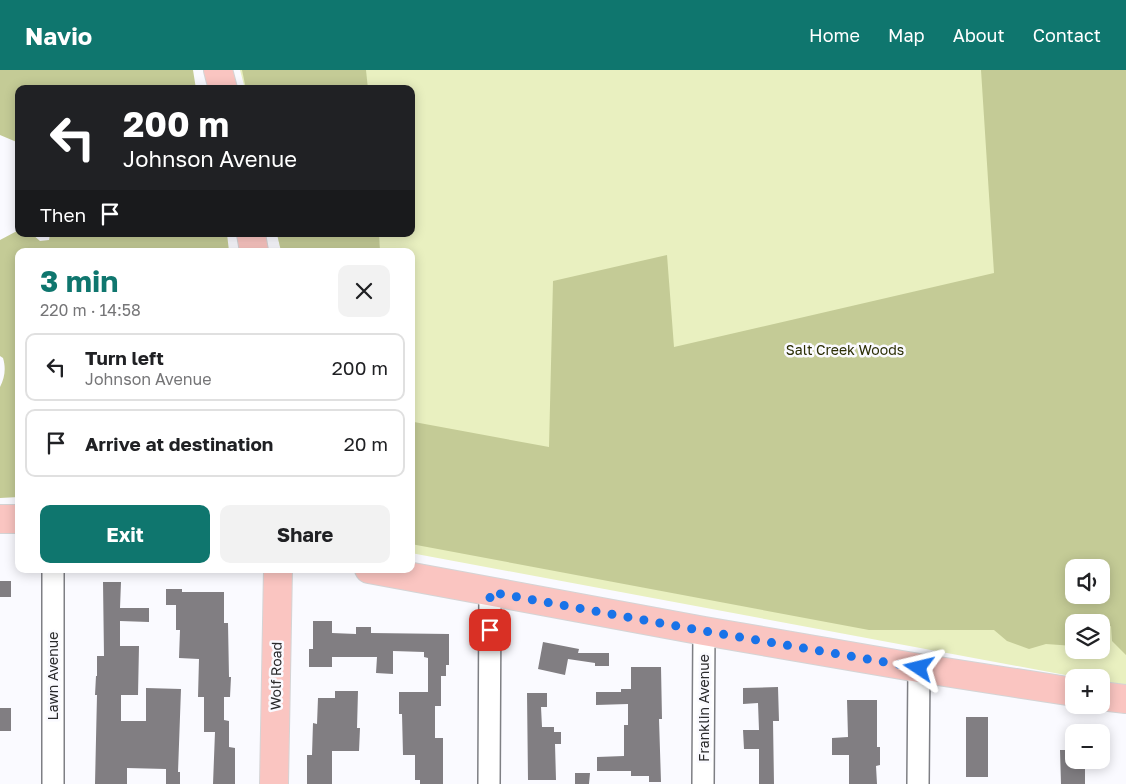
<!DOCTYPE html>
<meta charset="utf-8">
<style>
:root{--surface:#fff;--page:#f2f2f2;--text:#202124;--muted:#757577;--line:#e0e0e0;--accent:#0f766e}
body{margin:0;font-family:"Golos Text",sans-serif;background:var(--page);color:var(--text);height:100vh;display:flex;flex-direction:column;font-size:19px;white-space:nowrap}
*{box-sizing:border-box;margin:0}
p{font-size:16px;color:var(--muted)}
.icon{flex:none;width:28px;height:28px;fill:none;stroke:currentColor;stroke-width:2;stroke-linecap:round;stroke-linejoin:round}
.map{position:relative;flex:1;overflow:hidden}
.side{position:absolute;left:15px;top:178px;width:400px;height:325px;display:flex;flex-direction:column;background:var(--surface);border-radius:10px;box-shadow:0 2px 12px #0003}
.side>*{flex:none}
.hud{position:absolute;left:15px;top:15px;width:400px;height:152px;border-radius:10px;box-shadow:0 2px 12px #0003;background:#202124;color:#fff;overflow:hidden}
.buttons{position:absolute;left:1065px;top:489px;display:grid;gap:10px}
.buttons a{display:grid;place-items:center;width:45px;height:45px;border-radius:10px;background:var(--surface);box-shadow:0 2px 12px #0003;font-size:25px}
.pin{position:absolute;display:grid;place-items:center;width:42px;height:42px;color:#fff;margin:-21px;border-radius:10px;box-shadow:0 2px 8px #0006}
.me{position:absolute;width:55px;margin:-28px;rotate:280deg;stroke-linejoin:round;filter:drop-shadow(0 0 4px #0008)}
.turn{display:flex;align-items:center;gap:18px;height:105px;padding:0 25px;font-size:22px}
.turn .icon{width:65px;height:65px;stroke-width:2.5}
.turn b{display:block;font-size:35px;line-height:42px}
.then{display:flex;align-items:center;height:48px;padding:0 25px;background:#0003;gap:10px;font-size:19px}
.round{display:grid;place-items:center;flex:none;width:52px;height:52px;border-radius:10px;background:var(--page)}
.overview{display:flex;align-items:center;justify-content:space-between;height:85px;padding:0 25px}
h1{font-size:30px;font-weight:700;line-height:38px;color:var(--accent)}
.action{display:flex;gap:10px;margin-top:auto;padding:10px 25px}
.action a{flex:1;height:58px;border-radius:10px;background:var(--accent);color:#fff;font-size:20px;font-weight:700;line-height:58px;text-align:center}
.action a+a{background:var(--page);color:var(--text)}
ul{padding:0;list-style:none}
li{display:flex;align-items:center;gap:15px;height:68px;margin:0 10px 8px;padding:0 15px;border:2px solid var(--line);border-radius:10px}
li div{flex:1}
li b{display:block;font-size:19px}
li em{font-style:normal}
header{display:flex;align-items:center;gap:30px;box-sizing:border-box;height:70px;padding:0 25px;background:var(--accent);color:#fff}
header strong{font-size:24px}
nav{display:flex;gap:28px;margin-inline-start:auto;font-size:18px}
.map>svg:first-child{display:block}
</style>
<header>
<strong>Navio</strong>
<nav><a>Home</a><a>Map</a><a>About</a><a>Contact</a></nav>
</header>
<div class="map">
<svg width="1126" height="714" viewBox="0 0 1126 714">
<rect width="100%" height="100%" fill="#fafaff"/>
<path fill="#e9f0c0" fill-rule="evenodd" d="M240,0H1126V617L1101,612V608L1076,607L411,483V181H281L277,164H411V19H245ZM1074,498H1101V525H1074ZM1074,552H1101V580H1074Z"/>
<g fill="#c4cb96" fill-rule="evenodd">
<path d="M0,0H193L196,19H19V73L0,65Z"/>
<path d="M242,0H366L368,19H246Z"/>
<path d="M981,0H1126V585L1112,571L1111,556L1101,559V552H1074V576L1046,574L1029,579L1007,571L994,560H869L411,474V250L414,352L549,377L553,211L667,185L674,277L994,203ZM1074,498H1101V525H1074Z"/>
<path d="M17,161H19V164H32L40,171L49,170L50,164H227L229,181H19V427L0,428V317C5,307 6,298 3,288L0,286V170Z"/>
<path d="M277,164H379L380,181H281Z"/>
</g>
<g fill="#817e82">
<rect x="0" y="511" width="11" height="16"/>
<path d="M103,512H121L120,538H149V552L120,551V576H139L138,625H121V651H146V618L181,619L178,702H180V714H166V699L127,698V714H95L97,625H95L96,606H97V586H104Z"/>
<path d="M166,519H182V522H224V553H228L229,607H231L230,627H224V650L229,651V677L235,678V714H213L215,662H204V627H198L199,589L179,588L180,560H176V535H166Z"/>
<path d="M313,551H332V563L356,564V557H371V563L449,564V595H446V606H441V636H435V668H443V714H420V710H415V685H403L402,644H399V622H428V588L424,587V582L393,581V604L376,603L377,587H332V597H309V579H313Z"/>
<path d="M543,572L579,579L578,583H609V596H595V593L568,589L565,605L538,599Z"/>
<path d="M631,597H661L662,649H659L661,712H649V706H631V701H597V687L624,686V655H628V634L596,635V622H621V619H631Z"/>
<path d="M778,617L779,651H773L774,714H759V679H744L743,660H759L758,633L743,634V618Z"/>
<path d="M335,621H358L357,658H360L359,681H332V714H307V685H312L313,653L317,654L318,628H335Z"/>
<path d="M527,623H547V637H541L542,657H554V662H561V674H555L556,710H528Z"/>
<path d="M847,630H877V677H880V695L876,696L877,714H849V685H832V668L848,667Z"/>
<rect x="0" y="638" width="11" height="23"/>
<rect x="966" y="647" width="22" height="60"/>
<path d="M1060,680H1074V690H1085V714H1061Z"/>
<path d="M575,703H590L589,714H575Z"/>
</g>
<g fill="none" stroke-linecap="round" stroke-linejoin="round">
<g stroke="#7e7f84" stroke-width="24">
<g id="minor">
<path d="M53,714V499"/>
<path d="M489,714L490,522"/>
<path d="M703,714L704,561"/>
<path d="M918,714L919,598"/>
</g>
</g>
<g stroke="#d4d4d5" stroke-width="30">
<g id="major">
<path d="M218,0L223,19"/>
<path d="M251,164L254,181"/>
<path d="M0,449H19"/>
<path d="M369,499L704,561L919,598L1074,622"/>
<path d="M1101,626L1126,629"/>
<path d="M274,714L278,499"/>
</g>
</g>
<use href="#minor" stroke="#fff" stroke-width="21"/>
<use href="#major" stroke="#fac5c1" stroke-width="28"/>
</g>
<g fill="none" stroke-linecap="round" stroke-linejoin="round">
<path stroke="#1a73e8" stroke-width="9" stroke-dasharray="0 16.2" d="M490,560V522L704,561L919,598"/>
</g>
<g text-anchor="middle" stroke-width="5" stroke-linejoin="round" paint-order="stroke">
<g font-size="14" fill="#2b2e04" stroke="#fafaff">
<text x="845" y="285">Salt Creek Woods</text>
</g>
<g font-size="14" fill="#2a2a2c" stroke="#fafaff">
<text transform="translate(53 606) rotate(-90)" y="5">Lawn Avenue</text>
<text transform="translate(276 606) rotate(-89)" y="5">Wolf Road</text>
<text transform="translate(704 638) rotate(-90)" y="5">Franklin Avenue</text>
</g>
</g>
</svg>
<div class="buttons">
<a><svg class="icon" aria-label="sound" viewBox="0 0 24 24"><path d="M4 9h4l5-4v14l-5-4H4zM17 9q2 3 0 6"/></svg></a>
<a><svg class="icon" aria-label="layers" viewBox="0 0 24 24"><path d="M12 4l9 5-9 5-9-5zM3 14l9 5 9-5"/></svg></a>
<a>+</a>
<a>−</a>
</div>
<div class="pin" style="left:490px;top:560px;background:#d93025"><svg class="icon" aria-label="arrive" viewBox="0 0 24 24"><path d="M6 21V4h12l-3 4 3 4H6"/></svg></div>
<svg class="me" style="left:919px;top:598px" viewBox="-20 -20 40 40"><path d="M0-17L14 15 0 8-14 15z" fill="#1a73e8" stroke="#fff" stroke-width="4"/></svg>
<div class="hud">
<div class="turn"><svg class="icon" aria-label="left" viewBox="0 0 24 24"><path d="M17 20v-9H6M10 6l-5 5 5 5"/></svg><div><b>200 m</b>Johnson Avenue</div></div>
<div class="then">Then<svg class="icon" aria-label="arrive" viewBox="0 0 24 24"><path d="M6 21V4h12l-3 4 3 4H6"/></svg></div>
</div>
<section class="side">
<div class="overview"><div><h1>3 min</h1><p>220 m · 14:58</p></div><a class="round"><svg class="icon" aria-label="close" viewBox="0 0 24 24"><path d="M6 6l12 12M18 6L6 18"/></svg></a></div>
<ul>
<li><svg class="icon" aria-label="left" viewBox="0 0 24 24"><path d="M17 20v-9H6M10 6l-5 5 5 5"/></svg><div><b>Turn left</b><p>Johnson Avenue</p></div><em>200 m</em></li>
<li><svg class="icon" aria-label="arrive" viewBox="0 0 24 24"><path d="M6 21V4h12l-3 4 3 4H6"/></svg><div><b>Arrive at destination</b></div><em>20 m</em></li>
</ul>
<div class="action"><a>Exit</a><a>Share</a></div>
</section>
</div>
